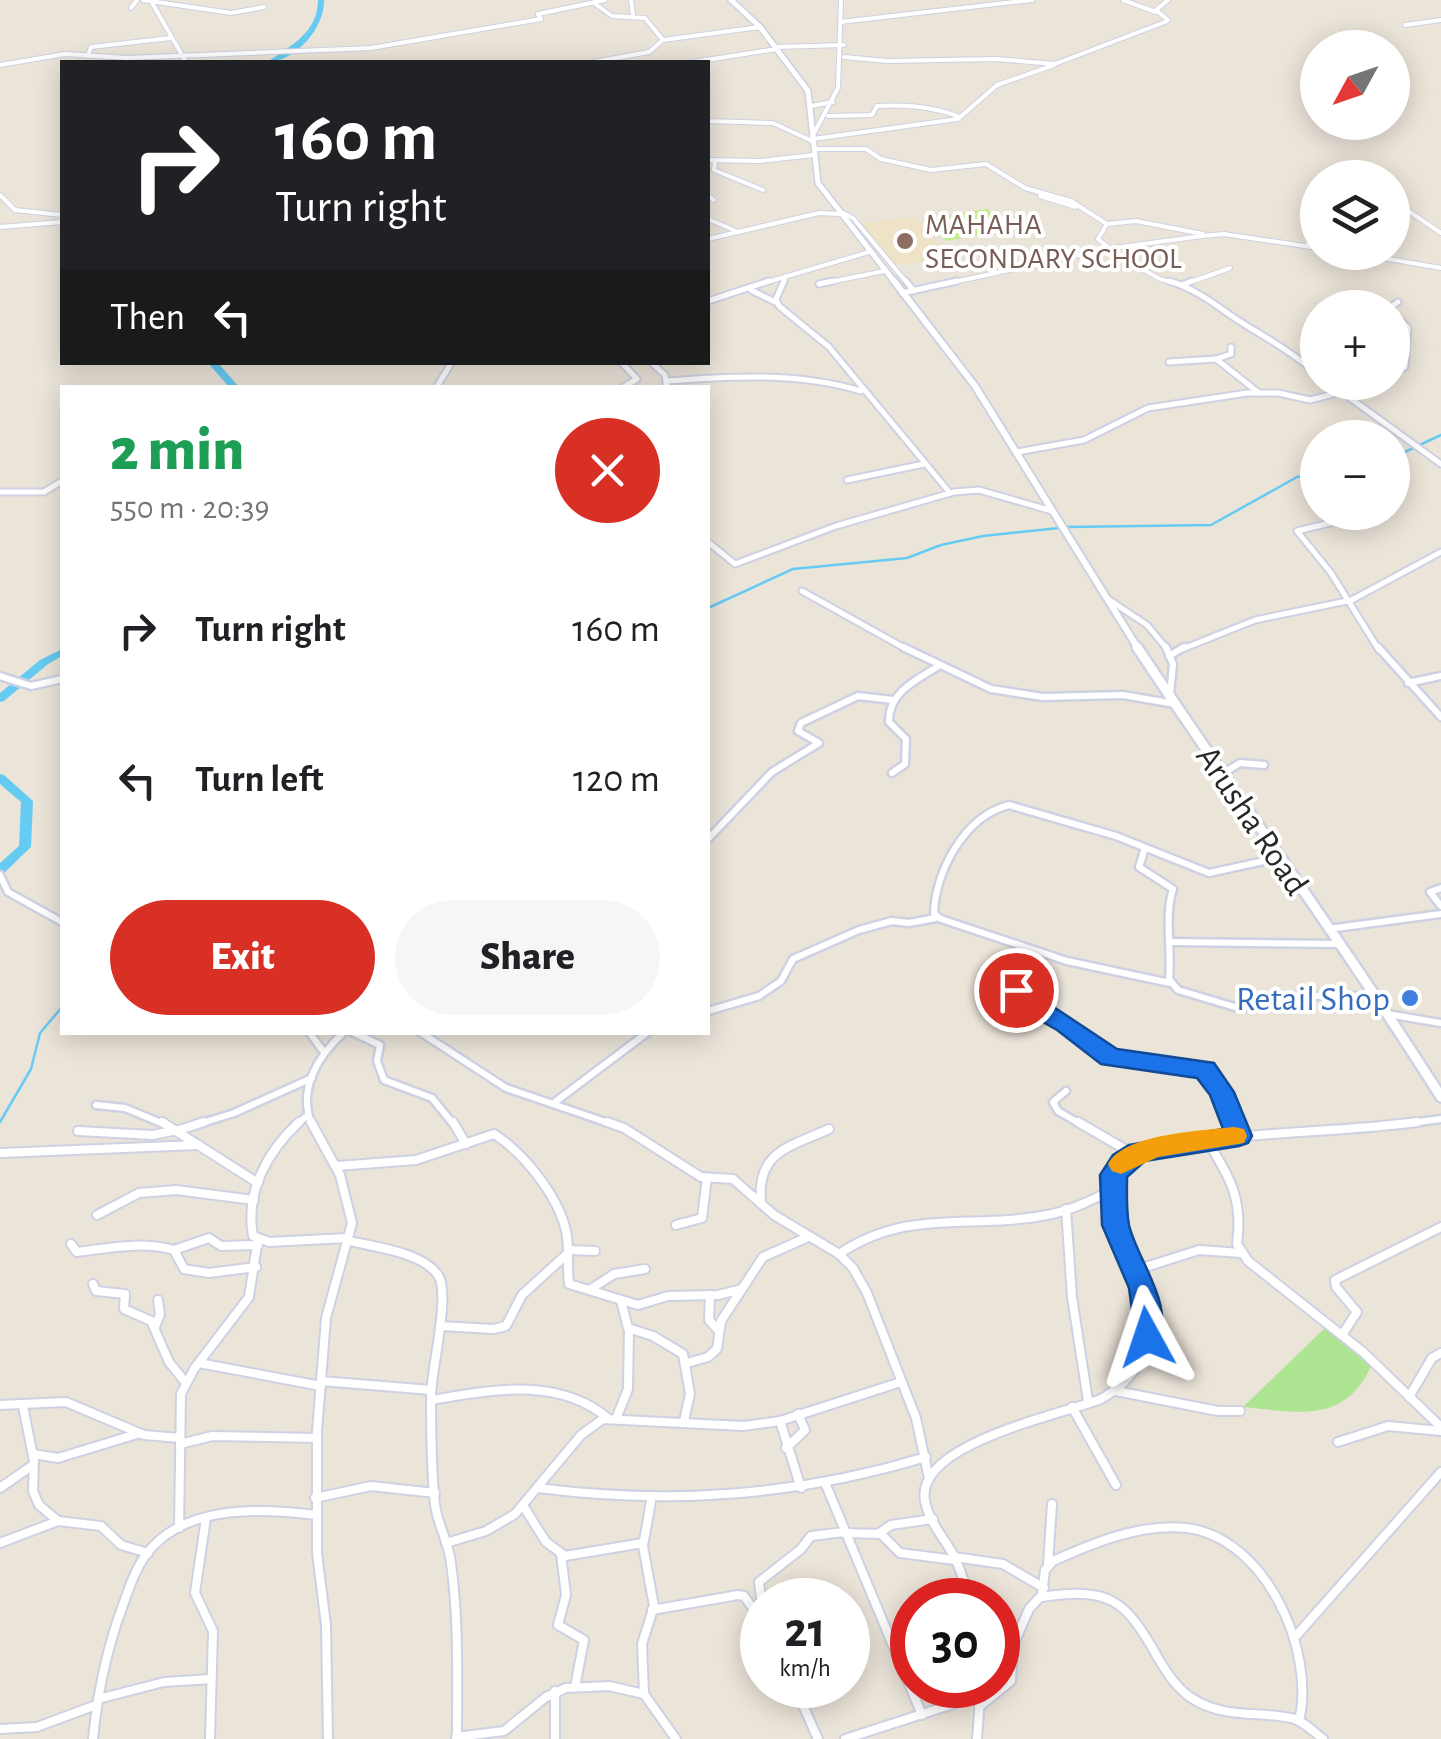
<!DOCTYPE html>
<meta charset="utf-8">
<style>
:root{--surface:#fff;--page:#f6f6f6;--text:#202124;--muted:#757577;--accent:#d93025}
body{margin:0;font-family:"Alegreya Sans",sans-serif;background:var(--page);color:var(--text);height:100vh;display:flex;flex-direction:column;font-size:38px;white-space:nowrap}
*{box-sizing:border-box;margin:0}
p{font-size:32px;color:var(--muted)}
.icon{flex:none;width:55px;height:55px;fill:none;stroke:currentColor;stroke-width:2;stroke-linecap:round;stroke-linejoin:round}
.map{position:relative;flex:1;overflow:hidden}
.drawer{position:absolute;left:60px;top:385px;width:650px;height:650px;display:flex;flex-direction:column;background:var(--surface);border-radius:0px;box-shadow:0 5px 25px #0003}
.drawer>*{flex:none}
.banner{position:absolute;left:60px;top:60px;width:650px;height:305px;border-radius:0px;box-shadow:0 5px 25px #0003;background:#202124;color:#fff;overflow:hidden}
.needle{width:65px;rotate:230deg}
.tools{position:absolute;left:1300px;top:30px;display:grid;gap:20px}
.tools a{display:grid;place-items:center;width:110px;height:110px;border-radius:50%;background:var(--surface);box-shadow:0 5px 25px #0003;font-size:50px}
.speed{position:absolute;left:740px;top:1578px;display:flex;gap:20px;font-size:50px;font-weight:700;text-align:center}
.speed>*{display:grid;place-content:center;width:130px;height:130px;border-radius:50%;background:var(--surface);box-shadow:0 5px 25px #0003;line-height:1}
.speed small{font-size:25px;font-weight:400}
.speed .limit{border:15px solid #d22;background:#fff;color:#111}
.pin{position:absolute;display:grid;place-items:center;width:85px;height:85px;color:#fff;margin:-42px;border:5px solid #fff;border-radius:50%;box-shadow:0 2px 10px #0007}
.me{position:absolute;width:110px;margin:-55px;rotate:355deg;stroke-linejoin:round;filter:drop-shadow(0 0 8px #0008)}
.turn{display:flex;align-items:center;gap:35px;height:210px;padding:0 50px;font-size:45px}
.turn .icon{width:130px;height:130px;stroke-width:2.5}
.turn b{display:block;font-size:70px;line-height:85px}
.then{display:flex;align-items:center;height:95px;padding:0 50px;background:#0003;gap:20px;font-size:38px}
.round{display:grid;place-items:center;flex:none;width:105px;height:105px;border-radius:52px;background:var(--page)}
.headline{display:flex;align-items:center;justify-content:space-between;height:170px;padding:0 50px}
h1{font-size:60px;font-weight:800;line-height:75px;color:#1e9e55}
.cta{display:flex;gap:20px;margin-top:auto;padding:20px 50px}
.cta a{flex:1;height:115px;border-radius:60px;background:var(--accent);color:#fff;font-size:40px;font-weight:800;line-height:115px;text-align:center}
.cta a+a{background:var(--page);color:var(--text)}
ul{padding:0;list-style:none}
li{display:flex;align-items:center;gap:30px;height:150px;padding:0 50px}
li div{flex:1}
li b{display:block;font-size:38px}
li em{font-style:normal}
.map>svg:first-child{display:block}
</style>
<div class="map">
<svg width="1441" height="1739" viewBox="0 0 1441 1739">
<rect width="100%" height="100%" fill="#ebe4d9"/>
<path fill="#eee2c7" d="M913,217L950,258L896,265L860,224Z"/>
<path fill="#ade592" d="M1328,1325L1371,1366C1345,1425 1296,1412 1243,1407Z"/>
<path fill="#c3ed8d" d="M987,209L1012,230L946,241L922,220Z"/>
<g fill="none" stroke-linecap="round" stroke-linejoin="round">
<g stroke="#66cbf3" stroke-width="2.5">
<path d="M1392,458L1441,435"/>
<path d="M1067,527L1211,525L1297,477L1318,473"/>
<path d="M708,608L793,569L907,558L941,545L983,536L1059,528"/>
<path d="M0,1122L31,1069L40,1033L62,1007"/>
</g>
<g fill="#66cbf3" fill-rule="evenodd">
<path d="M318,0H324C325,28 295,62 267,62C289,47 318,33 318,0Z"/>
<path d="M207,362H217L240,388H230Z"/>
<path d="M62,649V656L48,664L4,701L0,702V693L40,660Z"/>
<path d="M0,774L4,775L33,801L31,847L4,873L0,874V863L19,846L21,802L0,784Z"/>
</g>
<g stroke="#ced1e2" stroke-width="6">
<g id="street-far3">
<path d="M143,0L231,13L264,7"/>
<path d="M631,0L633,15"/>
<path d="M1123,0L1156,12"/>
<path d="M151,1L186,62"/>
<path d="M594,3L612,16L645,18L663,40L649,52L594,62"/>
<path d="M131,8L137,0"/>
<path d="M840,22L1032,0"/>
<path d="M1405,25L1441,20"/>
<path d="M663,40L760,27"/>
<path d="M777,47L844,45"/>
<path d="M88,56L91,47L171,38"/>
<path d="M844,57L887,61L996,59L1055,64L1165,22L1168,20L1156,10L1168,0"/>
<path d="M693,62L777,49"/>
<path d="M0,65L65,54L127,58L371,48L541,19L538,14L605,0"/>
<path d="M811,106L833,102"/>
<path d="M828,116L872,115L877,106C906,104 933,106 960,117"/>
<path d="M708,121L773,123L812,141"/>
<path d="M812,137L838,88L841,0"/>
<path d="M813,139L958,119L997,85L1054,65"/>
<path d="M814,149H866L881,159L931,170L986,164L1025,188L1071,201L1107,224L1098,239L1109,248"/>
<path d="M708,160L760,161L814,155"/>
<path d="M715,162L714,170L763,190"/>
<path d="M1335,178L1358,168"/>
<path d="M0,195L15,210L62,215"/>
<path d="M708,196L714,200"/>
<path d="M1040,196L1076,207"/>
<path d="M1392,200L1441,233"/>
<path d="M839,211L853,218L908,284"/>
<path d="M708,219L736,231"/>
<path d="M1107,224L1136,221L1203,234"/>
<path d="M0,227L62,222"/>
<path d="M708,239L819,213L840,214"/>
<path d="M1306,246L1318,234"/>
<path d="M1106,249L1160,279L1178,284"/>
<path d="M1348,252L1441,268"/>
<path d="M761,284L869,252"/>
<path d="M783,284L786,276"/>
<path d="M820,284L884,271"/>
<path d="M945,284L1106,249L1202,236L1224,234L1318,248"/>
<path d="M1185,284L1230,268"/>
</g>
</g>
<g stroke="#ced1e2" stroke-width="9">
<g id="street-far2">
<path d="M784,281L776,299L779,306L829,347L950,493"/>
<path d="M906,281L914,291"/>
<path d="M1169,281C1201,290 1224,313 1252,329C1276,343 1296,356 1318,374"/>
<path d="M819,284L833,281"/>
<path d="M1184,284L1192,281"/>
<path d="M751,290L775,302"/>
<path d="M902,293L957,281"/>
<path d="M708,301L769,281"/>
<path d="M1389,308L1398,302"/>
<path d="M1392,312L1408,328L1405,367L1392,374"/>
<path d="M1231,347V354L1216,359L1259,393"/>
<path d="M621,362L637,379L622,388"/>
<path d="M1169,362L1216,359"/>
<path d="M653,364L665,375L667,388"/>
<path d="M666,381C731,376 798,372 861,391"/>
<path d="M1328,382L1441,464"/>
<path d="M436,388L452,362"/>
<path d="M1017,452L1084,440L1148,408L1247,393H1278L1310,400L1341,392L1348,382"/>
<path d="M847,480L924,464"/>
<path d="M0,492H44L62,481"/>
<path d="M1375,512L1297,531L1331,573L1379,650"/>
<path d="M708,542L735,564L836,526L954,492L979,490L1052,511"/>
<path d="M802,591L908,650"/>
<path d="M1108,599L1147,625L1168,650"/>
<path d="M1348,602L1441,552"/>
<path d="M1180,650L1255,620L1347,601"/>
</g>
</g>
<g stroke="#ced1e2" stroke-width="11">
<g id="street-far1">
<path d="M903,647L991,689L1043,697L1123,695L1175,704"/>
<path d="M1166,647L1173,664L1170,695"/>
<path d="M1378,647L1441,717"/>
<path d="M1169,656L1184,647"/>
<path d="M0,676L31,686L62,679"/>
<path d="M1408,683L1441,676"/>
<path d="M892,773L905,764L906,739L889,722C888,693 916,680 937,667"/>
<path d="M1222,774L1240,763L1264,765"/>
<path d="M708,839L772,772L819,743L798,731L801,723L858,696L893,700"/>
<path d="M1145,848L1139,867L1173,889C1164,916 1172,949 1169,979L1178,990L1238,1008L1266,1006L1283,996H1376"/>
<path d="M0,875L8,892L62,922"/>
<path d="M1441,888L1430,892L1441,906"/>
<path d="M1328,929L1441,914"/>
<path d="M1172,942L1339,944"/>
<path d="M1004,962L1016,990L1028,1003L1066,1024L1110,1058L1205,1070L1221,1092L1234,1125"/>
<path d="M1170,983L1067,961L941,919L934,914C935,871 965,816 1009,805L1116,836L1209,873L1278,858"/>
<path d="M708,1011L759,996L781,981L793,959L859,930L892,921L909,923L936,918"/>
<path d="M1387,1014L1441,1023"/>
<path d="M309,1032L323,1051"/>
<path d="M352,1032L380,1045L377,1061L384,1080L432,1098L454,1125"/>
<path d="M420,1032L506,1088L614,1125"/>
<path d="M1066,1091L1053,1102L1058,1111L1082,1125"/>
<path d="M555,1102L648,1032"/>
<path d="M96,1105L125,1108L166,1125"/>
<path d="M196,1125L234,1113L312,1078"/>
<path d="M296,1125L308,1115"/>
<path d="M312,1125C297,1089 318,1056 344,1032"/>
<path d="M1395,1125L1441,1119"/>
</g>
</g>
<g stroke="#ced1e2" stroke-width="12">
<g id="street">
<path d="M162,1122L258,1183"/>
<path d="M299,1122C267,1152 245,1192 253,1236L269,1242L347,1238"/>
<path d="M311,1122L340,1175L352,1223L326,1318L317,1431V1553L326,1625L328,1739"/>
<path d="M453,1122L466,1144"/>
<path d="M607,1122L624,1128L701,1177L733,1179L774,1215L839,1254L853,1268L867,1293L916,1418L928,1474"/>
<path d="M1078,1122L1135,1155"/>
<path d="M1233,1122L1239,1136"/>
<path d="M179,1130L204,1122"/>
<path d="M78,1131L153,1135L177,1130"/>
<path d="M1207,1140C1230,1179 1243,1197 1237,1244L1248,1261L1363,1352L1441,1427"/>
<path d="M0,1153L198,1145"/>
<path d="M337,1166L416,1160L494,1134C525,1154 561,1199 567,1236C569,1252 567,1268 569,1284L638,1305L668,1296L718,1295L742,1289"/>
<path d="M761,1203C756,1152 789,1147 829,1129"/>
<path d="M1066,1209L1072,1297L1088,1401"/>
<path d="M97,1215L139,1193L176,1190L254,1200"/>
<path d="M676,1225L702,1218L707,1178"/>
<path d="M346,1240C372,1247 421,1251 438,1275C451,1294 431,1370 431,1396C431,1432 431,1469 435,1504C437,1524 449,1542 451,1563C459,1621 457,1680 457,1739"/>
<path d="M71,1244L77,1252C110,1248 141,1241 174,1250L184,1269L209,1273L256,1267"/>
<path d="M174,1250L209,1238L221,1246L258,1245"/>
<path d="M568,1250L595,1251"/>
<path d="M839,1254C909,1207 971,1230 1047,1215C1070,1211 1092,1200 1112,1190"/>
<path d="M1136,1270L1199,1250L1241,1253"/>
<path d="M93,1284L96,1291L125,1294L124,1309L151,1321L169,1362L186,1383"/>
<path d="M591,1289L614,1274L645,1269"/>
<path d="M710,1295L709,1320L718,1330"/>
<path d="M621,1301L628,1328L653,1336L683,1354L690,1394L684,1421"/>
<path d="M440,1326L493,1329L506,1326L522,1295L567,1254"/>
<path d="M155,1327L160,1314L158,1300"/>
<path d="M1342,1335L1357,1312L1336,1287L1335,1280L1441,1227"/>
<path d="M199,1363L321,1386"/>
<path d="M687,1363L708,1357L717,1349L721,1321L763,1257L808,1237"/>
<path d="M321,1381L431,1390"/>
<path d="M1116,1391L1218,1411H1240"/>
<path d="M1409,1397L1432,1358L1441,1353"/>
<path d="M431,1400C492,1390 558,1376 609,1419"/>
<path d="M0,1405L66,1402L144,1435L180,1438"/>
<path d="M23,1406L34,1461L33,1491L39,1505L58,1521L101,1526L121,1545L148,1553"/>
<path d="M1072,1407L1116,1485"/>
<path d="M616,1419L628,1389L629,1328"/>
<path d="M780,1421L801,1488"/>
<path d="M1338,1442L1388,1426L1441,1431"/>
<path d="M180,1444L212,1436L317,1438"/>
<path d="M786,1448L805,1430L798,1414"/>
<path d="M33,1454L58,1458L137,1434"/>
<path d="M826,1485L922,1715"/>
<path d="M0,1488L33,1465"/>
<path d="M538,1488C672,1505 797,1496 926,1457"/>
<path d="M652,1496L643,1546L654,1606L642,1644L644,1694L676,1739"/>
<path d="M315,1498L371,1486L435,1493"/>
<path d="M524,1507L546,1542L565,1556L643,1543"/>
<path d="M206,1518L195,1593L213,1631L210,1739"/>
<path d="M179,1528L181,1394L194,1369L249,1297L258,1238"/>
<path d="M844,1533L881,1534L900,1553L955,1560"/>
<path d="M878,1534L891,1525L933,1519"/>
<path d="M0,1543L58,1521"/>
<path d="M446,1543L486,1531L515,1514L581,1435L603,1419L743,1426L780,1421L901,1382"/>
<path d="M561,1554L566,1595L558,1625L584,1640L575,1687"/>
<path d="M954,1557L1003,1564L1044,1588"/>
<path d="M1048,1564L1052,1504"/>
<path d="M1042,1597C1110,1587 1125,1599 1158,1658C1167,1673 1178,1690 1193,1699C1226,1719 1257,1711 1291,1718C1302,1720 1314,1732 1323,1739"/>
<path d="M970,1600C965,1585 961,1570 954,1556C944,1538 929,1522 925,1501C914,1444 1060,1415 1101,1399C1208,1338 1089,1236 1114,1176C1118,1164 1131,1156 1142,1151C1166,1142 1193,1142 1218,1139C1284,1131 1351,1131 1417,1122"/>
<path d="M762,1606L759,1582L801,1549L811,1536L844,1532"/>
<path d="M652,1610L738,1595L744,1596L762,1621"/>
<path d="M1296,1636L1441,1472"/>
<path d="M794,1685L818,1739"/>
<path d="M555,1691V1739"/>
<path d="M98,1699L164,1682L211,1679"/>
<path d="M979,1707L1011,1681L1013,1646L1029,1609L1042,1595L1045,1570L1053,1561C1093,1543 1141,1523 1186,1528C1266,1537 1316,1652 1299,1721"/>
<path d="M0,1729L37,1727L96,1705"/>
<path d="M456,1737L504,1731L546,1697L566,1688L609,1686L644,1694"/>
<path d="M93,1739C97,1698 105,1658 118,1619C126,1598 132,1575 145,1556C182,1504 260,1508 316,1515"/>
<path d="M845,1739L981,1695"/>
<path d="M977,1739L981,1685"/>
</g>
</g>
<g stroke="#ced1e2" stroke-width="8">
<path id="secondary-far2" d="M731,0L760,27L808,91L818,183L896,284"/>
</g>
<g stroke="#ced1e2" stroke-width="10">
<path id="secondary-far1" d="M894,281L975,386L1139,650"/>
</g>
<g stroke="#ced1e2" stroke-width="14">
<path id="secondary" d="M1137,647C1237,798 1344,944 1441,1097"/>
</g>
<use href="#street-far3" stroke="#fff" stroke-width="4"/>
<use href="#street-far2" stroke="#fff" stroke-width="5"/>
<use href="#street-far1" stroke="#fff" stroke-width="6"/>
<use href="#street" stroke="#fff" stroke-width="8"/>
<use href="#secondary-far2" stroke="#fff" stroke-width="5"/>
<use href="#secondary-far1" stroke="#fff" stroke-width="6"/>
<use href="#secondary" stroke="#fff" stroke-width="9"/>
</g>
<path fill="#1a73e8" stroke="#114b97" stroke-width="2.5" d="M1016,982L1117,1049L1214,1063L1234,1092L1252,1136L1248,1143L1239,1146L1145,1161L1127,1177C1127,1192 1126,1210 1129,1225C1137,1260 1177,1307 1157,1346L1147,1349L1137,1346L1129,1288L1102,1225L1100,1175L1113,1155L1129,1145L1223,1129L1210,1095L1197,1078L1101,1064L1057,1030L1020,1009L1004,990Z"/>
<path fill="#f59e0b" d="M1234,1127L1244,1129L1247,1136L1244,1143L1158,1157L1121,1174L1112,1171L1108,1164C1125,1133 1202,1131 1234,1127Z"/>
<circle fill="#8d6e63" stroke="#fff" stroke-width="4" cx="905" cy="241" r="10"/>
<circle fill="#3f7fe0" stroke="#fff" stroke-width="4" cx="1410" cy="998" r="10"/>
<g text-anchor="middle" stroke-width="8" stroke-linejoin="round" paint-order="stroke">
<g font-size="30" fill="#785e54" stroke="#fff" text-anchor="start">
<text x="925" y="234">MAHAHA<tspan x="925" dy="34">SECONDARY SCHOOL</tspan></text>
</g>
<g font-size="35" fill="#282828" stroke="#fff">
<text transform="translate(1253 820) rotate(56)" y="12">Arusha Road</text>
</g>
<g font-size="35" fill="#366cbe" stroke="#fff" text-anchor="end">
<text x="1390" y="1010">Retail Shop</text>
</g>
</g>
</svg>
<div class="tools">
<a><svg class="needle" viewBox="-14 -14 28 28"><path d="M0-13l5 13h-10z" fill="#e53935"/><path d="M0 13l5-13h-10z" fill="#757577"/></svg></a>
<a><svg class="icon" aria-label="layers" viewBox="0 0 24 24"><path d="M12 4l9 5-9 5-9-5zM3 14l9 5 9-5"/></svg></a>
<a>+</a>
<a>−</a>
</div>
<div class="speed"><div>21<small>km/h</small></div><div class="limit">30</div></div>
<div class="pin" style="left:1016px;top:990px;background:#d93025"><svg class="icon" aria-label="arrive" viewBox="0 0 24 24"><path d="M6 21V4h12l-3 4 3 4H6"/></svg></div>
<svg class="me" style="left:1147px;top:1337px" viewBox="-20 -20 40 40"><path d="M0-17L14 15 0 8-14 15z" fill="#1a73e8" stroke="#fff" stroke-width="4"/></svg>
<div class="banner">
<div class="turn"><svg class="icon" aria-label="right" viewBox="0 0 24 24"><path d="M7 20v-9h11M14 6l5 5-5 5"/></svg><div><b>160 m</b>Turn right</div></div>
<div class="then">Then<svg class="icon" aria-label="left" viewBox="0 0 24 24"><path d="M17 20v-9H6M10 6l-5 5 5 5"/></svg></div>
</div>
<section class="drawer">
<div class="headline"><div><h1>2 min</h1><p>550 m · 20:39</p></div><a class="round" style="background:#d93025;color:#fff"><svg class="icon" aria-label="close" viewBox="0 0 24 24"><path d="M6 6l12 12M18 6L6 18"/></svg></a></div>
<ul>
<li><svg class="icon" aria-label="right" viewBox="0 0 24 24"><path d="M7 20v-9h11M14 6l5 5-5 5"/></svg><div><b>Turn right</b></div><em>160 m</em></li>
<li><svg class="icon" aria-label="left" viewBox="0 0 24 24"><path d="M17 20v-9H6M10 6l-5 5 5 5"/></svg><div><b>Turn left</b></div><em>120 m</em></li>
</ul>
<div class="cta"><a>Exit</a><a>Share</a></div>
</section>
</div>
